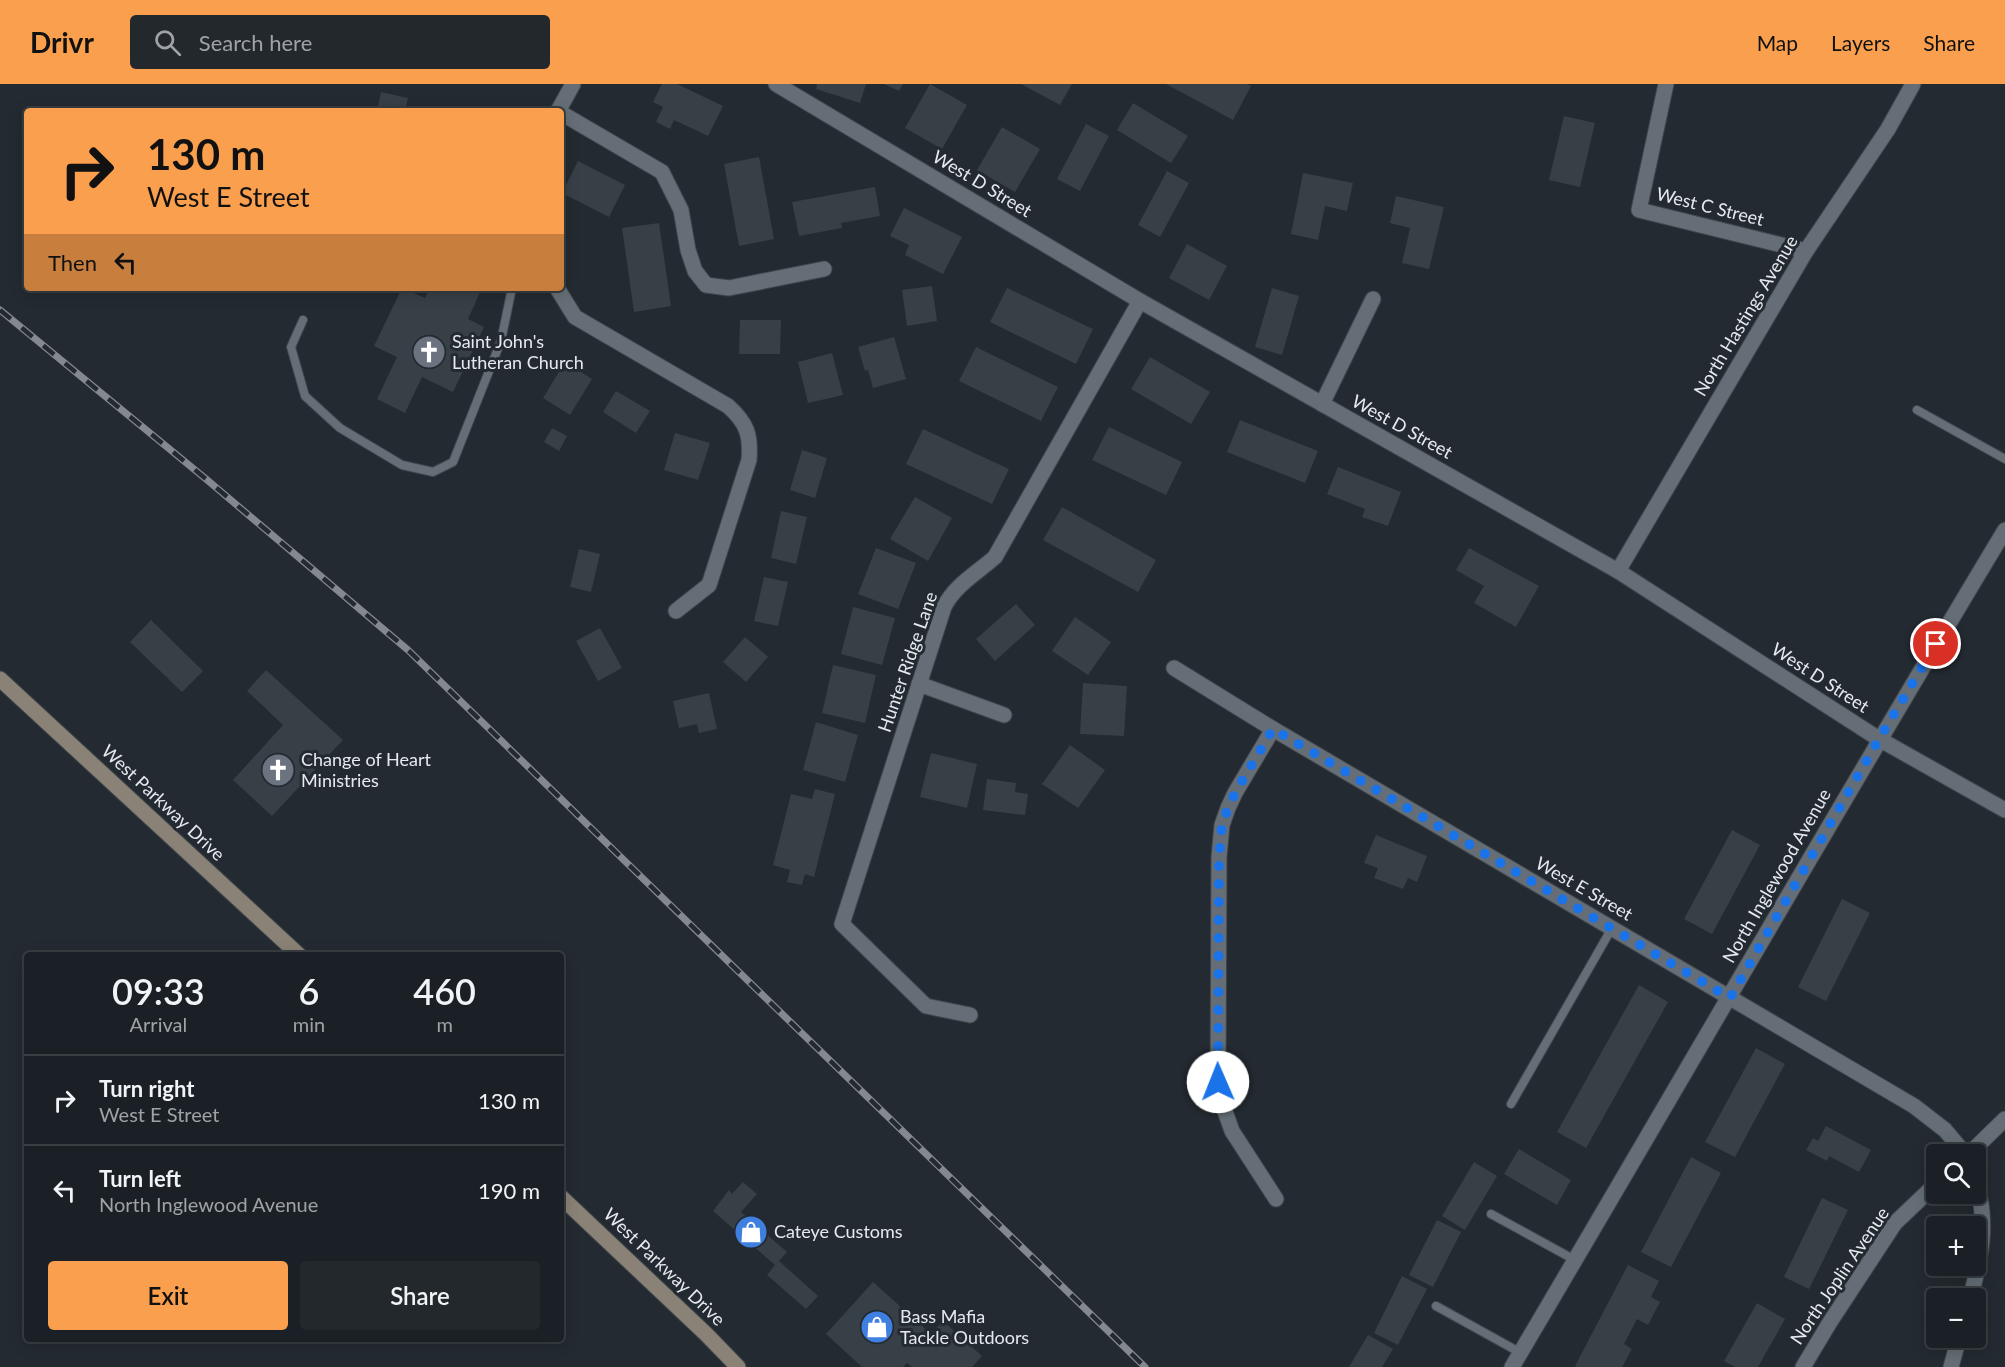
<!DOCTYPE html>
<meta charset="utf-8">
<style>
:root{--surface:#1a2025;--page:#23282d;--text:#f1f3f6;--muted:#9fa3a7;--line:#383e42;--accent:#fa9f4e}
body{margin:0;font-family:Lato,sans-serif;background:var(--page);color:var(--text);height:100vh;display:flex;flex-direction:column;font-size:22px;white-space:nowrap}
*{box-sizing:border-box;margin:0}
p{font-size:20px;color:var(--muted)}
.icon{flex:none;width:33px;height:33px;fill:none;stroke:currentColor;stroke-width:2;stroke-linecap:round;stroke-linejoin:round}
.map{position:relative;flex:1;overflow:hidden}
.sheet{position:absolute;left:24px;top:868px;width:540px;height:390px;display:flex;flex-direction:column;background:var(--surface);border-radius:6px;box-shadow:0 3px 15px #0003,0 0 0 2px var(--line)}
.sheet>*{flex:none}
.top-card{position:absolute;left:24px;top:24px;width:540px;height:183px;border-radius:6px;box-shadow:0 3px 15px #0003,0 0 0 2px var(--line);background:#fa9f4e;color:#111;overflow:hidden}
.tools{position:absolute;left:1926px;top:1060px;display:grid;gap:12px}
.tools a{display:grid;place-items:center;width:60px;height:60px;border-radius:6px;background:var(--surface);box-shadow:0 3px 15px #0003,0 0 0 2px var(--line);font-size:30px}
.pin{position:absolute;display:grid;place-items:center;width:51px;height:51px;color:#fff;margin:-26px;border:3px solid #fff;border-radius:50%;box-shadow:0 2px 6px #0007}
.me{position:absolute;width:66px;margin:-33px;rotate:359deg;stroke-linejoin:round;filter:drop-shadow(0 0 4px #0008)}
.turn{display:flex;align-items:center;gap:21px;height:126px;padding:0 24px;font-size:27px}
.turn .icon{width:78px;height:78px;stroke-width:2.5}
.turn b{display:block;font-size:42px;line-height:51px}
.then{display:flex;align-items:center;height:57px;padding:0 24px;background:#0003;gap:12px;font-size:22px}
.eta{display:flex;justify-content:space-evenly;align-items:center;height:102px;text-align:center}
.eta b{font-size:36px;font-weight:600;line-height:42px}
.action{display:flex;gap:12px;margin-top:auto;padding:12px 24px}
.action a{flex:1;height:69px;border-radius:6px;background:var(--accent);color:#111;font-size:24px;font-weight:600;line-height:69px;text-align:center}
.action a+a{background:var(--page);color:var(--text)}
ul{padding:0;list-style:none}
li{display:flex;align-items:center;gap:18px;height:90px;padding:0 24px;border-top:2px solid var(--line)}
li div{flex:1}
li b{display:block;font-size:22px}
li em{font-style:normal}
header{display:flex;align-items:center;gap:36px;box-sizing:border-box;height:84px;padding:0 30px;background:var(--accent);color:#111}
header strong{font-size:28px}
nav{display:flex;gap:33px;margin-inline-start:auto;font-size:21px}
.search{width:420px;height:54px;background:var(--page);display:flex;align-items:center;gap:15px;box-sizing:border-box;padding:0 21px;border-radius:6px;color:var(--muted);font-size:22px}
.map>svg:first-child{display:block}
</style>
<header>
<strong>Drivr</strong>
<div class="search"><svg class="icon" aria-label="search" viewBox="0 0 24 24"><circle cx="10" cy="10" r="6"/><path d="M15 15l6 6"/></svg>Search here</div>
<nav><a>Map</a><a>Layers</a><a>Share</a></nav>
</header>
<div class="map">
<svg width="2005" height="1283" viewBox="0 0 2005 1283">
<rect width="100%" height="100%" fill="#232a31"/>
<g fill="#374046">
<path d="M662,0H677L723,22L708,52L674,36L670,45L656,38L663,23L653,18Z"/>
<path d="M817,0H866L860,19L816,5Z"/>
<path d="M884,0H903L899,7Z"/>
<path d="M930,0L967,21L942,65L905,44Z"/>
<path d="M1021,0H1072L1060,21Z"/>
<path d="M1166,0H1247L1251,2L1233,36Z"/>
<path d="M381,8L408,14L405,27H377Z"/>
<path d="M1133,19L1188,52L1171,79L1117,46Z"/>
<path d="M1564,32L1595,39L1580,103L1549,96Z"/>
<path d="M1086,40L1109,52L1080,107L1057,95Z"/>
<path d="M1002,43L1040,65L1015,108L977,86Z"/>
<path d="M759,73L774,155L739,162L724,80Z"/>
<path d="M578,77L625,101L609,133L562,109Z"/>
<path d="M1167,87L1189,99L1160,153L1138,141Z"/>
<path d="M1303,89L1353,99L1347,127L1325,122L1318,156L1291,150Z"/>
<path d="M875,103L880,132L841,139L842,144L799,152L792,118Z"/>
<path d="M1396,112L1444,123L1429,185L1402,179L1410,144L1390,139Z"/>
<path d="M904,124L962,153L943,190L905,171L909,161L890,152Z"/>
<path d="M659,139L671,222L634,228L622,144Z"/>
<path d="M1187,160L1227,182L1209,216L1169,194Z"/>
<path d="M932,202L937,237L907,242L902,206Z"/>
<path d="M402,204L425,214L430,204H482L468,235L484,243L453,308L422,293L405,329L377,315L397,273L374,262Z"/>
<path d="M1007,204L1093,245L1076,280L990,238Z"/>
<path d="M1272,204L1299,212L1282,271L1255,263Z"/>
<path d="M740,236H781L780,270H739Z"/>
<path d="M894,253L906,295L873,304L868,286L865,287L858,263Z"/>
<path d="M976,263L1058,303L1041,337L959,297Z"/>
<path d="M832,269L843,311L808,319L798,278Z"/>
<path d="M1150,273L1210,308L1191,340L1131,305Z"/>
<path d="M565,278L592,295L570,331L543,314Z"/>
<path d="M616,307L650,327L636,349L603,328Z"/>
<path d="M1240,336L1318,367L1305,399L1227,368Z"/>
<path d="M1109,343L1182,378L1166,411L1092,376Z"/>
<path d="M552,344L567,352L559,367L544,358Z"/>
<path d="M923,345L1009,385L992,420L906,380Z"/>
<path d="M675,349L710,359L698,396L664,386Z"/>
<path d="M802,366L827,374L815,414L790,406Z"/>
<path d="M1338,383L1401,408L1388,442L1362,433L1365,425L1327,410Z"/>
<path d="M915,413L952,434L928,477L890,455Z"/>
<path d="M1062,423L1156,476L1138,508L1043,456Z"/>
<path d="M781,427L807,433L796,480L771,474Z"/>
<path d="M876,464L916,479L898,525L858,510Z"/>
<path d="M1469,464L1539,502L1516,543L1474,519L1484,502L1456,486Z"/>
<path d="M579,465L600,470L591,508L570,503Z"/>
<path d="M764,493L788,498L778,542L754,537Z"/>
<path d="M1016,520L1035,541L995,577L976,555Z"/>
<path d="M853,523L895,534L882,581L841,570Z"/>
<path d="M1075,533L1111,558L1088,591L1052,567Z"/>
<path d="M151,536L203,587L182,608L130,558Z"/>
<path d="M600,544L622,584L598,597L576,557Z"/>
<path d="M745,553L768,573L746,598L723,578Z"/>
<path d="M833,581L876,591L865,639L822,629Z"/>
<path d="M266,586L343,656L272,732L233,696L283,641L247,607Z"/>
<path d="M1083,599L1127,602L1124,652L1080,650Z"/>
<path d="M709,609L717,645L699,649L697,640L679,644L673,617Z"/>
<path d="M816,638L858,651L845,698L803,686Z"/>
<path d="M1070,661L1105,686L1078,724L1042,700Z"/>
<path d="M931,669L977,680L967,724L920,713Z"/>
<path d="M987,695L1016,699L1015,708L1028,710L1025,731L983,726Z"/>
<path d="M815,705L835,710L814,793L805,790L802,801L787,798L790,786L773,781L791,710L812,715Z"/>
<path d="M1732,746L1760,761L1712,850L1684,835Z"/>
<path d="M1376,751L1427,772L1417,798L1408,794L1403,805L1374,794L1378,784L1364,779Z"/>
<path d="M1842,815L1870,829L1826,917L1798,903Z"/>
<path d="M1639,901L1668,918L1586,1064L1557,1048Z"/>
<path d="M1756,964L1785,980L1735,1073L1705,1058Z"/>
<path d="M1826,1042L1871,1066L1859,1088L1829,1072L1827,1077L1806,1066L1813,1054L1818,1057Z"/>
<path d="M1519,1065L1571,1096L1557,1121L1504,1090Z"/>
<path d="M1691,1073L1721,1089L1671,1183L1641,1168Z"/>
<path d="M1474,1078L1497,1092L1465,1146L1442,1132Z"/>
<path d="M743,1098L757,1110L741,1128L787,1168L779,1177L818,1212L806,1225L767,1191L775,1181L713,1127L729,1106L732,1110Z"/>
<path d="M1822,1114L1848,1126L1809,1205L1784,1193Z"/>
<path d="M1437,1136L1461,1148L1433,1203L1409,1191Z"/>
<path d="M1628,1181L1659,1197L1651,1213L1660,1218L1648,1241L1637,1235L1624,1260L1632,1265L1622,1283H1577L1575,1282Z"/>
<path d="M1402,1192L1427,1205L1398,1261L1374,1249Z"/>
<path d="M873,1198L931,1250L943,1237L982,1272L972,1283H912L907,1279L903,1283H862L826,1250Z"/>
<path d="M1757,1219L1785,1235L1758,1283H1735L1724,1277Z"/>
<path d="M1368,1251L1393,1265L1382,1283H1349Z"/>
</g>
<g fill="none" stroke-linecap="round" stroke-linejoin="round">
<g stroke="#40474c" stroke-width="10">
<g id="lane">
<path d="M303,236L291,263L305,312L340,344L402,381L433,388L453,378L501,257L512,204"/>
<path d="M1917,326L2005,375"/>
<path d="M1511,1020L1612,844"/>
<path d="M1491,1130L1575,1176"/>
<path d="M1436,1222L1521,1269"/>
</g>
</g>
<g stroke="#40474c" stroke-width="17">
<g id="street">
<path d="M776,0L1140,217L1618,487L1879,655L2005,726"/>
<path d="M1666,0L1639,126L1806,167"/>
<path d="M558,27L573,0"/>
<path d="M561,29L662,88L681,126L688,166L695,187L706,201L729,204L824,185"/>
<path d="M557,204L575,233L728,322C747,339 751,351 749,376L709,501L676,527"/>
<path d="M1322,320L1373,215"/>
<path d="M1618,487L1806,167L1888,45L1913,0"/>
<path d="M1174,584L1273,645L1914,1022L1945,1046L1966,1071"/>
<path d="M919,600L1004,631"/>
<path d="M1273,645L1235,709L1228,724L1222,741L1219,773L1218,998L1221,1016L1232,1047L1276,1115"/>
<path d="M970,931L926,922L842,840L944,523C955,501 977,489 995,473L1140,217"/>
<path d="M1968,1071L2005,1035"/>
<path d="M1970,1215C1981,1174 1989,1140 1976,1098"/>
<path d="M1512,1283C1677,1004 1838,723 2005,446"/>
<path d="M1803,1283L1830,1238L1895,1139L1936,1100"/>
<path d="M1951,1283L1959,1254"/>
</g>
</g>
<g stroke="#40474c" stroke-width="17">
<g id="secondary">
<path d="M0,595L300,872"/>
<path d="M561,1113L706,1250L738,1283"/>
</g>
</g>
<use href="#lane" stroke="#656e76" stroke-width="8"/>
<use href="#street" stroke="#656e76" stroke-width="15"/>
<use href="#secondary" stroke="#8a8276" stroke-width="15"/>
<g stroke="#83898f" stroke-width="7">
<path id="rail" d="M0,226L206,395L408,566L1145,1283"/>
</g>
<use href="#rail" stroke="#232a31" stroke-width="4.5" stroke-dasharray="14" stroke-linecap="butt"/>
</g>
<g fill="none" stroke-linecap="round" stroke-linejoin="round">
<path stroke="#1a73e8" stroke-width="10" stroke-dasharray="0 18" d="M1218,998L1219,773L1222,741L1228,724L1235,709L1273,645L1730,914L1879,655L1936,560"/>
</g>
<defs>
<g id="church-disc" transform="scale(1.725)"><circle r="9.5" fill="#6b7280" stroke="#232a31"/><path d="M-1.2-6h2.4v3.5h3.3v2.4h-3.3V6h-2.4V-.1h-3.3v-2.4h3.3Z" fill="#fff"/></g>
<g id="shop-disc" transform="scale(1.725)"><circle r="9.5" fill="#3f7fe0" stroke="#232a31"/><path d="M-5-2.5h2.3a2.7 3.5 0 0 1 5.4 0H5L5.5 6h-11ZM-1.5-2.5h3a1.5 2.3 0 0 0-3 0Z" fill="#fff"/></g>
</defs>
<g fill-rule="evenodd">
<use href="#church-disc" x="429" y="268"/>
<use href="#church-disc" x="278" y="686"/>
<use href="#shop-disc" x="751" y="1148"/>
<use href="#shop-disc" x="877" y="1243"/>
</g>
<g text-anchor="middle" stroke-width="6" stroke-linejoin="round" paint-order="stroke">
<g font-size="18" fill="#e5eaee" stroke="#232a31">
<text transform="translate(982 100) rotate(31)" y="6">West D Street</text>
<text transform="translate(1710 123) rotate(14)" y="6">West C Street</text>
<text transform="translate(1746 232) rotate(-59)" y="6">North Hastings Avenue</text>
<text transform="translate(1402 343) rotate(29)" y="6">West D Street</text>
<text transform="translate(908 578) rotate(-71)" y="6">Hunter Ridge Lane</text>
<text transform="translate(1820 594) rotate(33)" y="6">West D Street</text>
<text transform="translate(163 719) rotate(43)" y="6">West Parkway Drive</text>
<text transform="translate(1777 792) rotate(-60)" y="6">North Inglewood Avenue</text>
<text transform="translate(1584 805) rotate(30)" y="6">West E Street</text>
<text transform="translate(664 1183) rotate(44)" y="6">West Parkway Drive</text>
<text transform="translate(1840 1192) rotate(-56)" y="6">North Joplin Avenue</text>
</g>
<g font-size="18" fill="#e5eaee" stroke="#232a31" text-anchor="start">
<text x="452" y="264">Saint John's<tspan x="452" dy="21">Lutheran Church</tspan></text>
<text x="301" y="682">Change of Heart<tspan x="301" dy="21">Ministries</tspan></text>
<text x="774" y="1154">Cateye Customs</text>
<text x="900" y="1239">Bass Mafia<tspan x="900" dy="21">Tackle Outdoors</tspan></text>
</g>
</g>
</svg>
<div class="tools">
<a><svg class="icon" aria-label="search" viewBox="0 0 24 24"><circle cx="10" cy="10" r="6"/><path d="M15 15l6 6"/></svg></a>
<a>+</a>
<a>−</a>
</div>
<div class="pin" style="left:1936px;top:560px;background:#d93025"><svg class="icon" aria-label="arrive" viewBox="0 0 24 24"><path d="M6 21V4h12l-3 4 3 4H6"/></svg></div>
<svg class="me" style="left:1218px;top:998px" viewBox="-20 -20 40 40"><circle r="19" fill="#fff"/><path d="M0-13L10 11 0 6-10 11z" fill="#1a73e8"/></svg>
<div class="top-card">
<div class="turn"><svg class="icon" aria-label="right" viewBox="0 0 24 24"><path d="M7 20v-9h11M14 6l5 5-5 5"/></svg><div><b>130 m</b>West E Street</div></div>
<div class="then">Then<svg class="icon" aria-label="left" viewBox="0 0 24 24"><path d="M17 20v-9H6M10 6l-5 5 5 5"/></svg></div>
</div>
<section class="sheet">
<div class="eta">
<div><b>09:33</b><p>Arrival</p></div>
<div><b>6</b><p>min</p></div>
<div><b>460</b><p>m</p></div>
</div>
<ul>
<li><svg class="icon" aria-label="right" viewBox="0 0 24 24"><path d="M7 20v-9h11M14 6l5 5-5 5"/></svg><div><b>Turn right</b><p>West E Street</p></div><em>130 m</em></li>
<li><svg class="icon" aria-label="left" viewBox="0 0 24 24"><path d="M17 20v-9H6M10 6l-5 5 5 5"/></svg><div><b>Turn left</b><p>North Inglewood Avenue</p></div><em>190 m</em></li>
</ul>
<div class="action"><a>Exit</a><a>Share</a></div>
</section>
</div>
